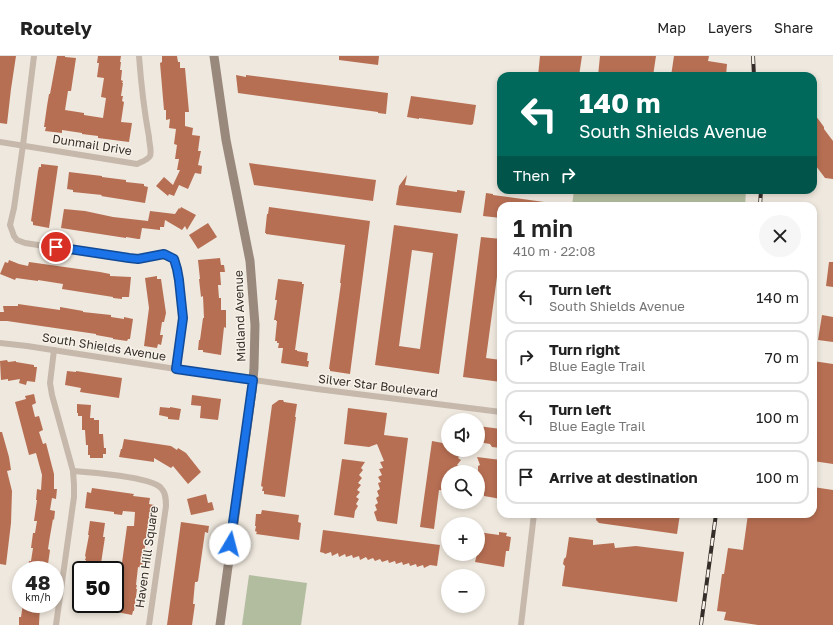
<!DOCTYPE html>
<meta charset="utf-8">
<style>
:root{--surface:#fff;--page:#f6f6f6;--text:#222;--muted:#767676;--line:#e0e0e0}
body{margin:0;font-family:"Golos Text",sans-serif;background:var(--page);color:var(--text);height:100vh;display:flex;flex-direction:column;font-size:15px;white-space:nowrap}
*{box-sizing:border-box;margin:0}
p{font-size:13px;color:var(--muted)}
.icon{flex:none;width:22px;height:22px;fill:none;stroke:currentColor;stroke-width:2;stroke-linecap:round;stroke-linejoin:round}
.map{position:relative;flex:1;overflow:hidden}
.details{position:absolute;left:497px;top:146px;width:320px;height:316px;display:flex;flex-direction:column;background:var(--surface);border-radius:12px;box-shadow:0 2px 6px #0003}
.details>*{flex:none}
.top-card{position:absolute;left:497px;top:16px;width:320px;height:122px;border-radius:12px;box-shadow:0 2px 6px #0003;background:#00695c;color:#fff;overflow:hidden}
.controls{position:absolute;left:441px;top:357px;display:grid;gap:8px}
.controls a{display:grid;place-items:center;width:44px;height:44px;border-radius:50%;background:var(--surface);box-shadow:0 2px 6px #0003;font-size:20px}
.speed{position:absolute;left:12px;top:505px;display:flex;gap:8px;font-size:20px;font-weight:700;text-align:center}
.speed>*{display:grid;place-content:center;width:52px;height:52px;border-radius:50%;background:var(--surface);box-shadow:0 2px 6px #0003;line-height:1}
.speed small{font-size:10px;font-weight:400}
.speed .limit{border:2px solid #111;border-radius:6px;background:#fff;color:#111}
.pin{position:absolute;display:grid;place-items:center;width:34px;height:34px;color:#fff;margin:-17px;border:2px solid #fff;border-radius:50%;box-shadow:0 1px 4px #0007}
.me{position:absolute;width:44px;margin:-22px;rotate:8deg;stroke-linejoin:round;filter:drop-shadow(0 0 3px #0008)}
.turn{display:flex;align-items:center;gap:14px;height:84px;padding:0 16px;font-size:18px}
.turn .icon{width:52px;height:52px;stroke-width:2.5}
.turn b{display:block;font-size:28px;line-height:34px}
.then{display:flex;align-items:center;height:38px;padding:0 16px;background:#0003;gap:8px;font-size:15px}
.round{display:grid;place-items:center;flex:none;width:42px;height:42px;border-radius:21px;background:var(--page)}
.headline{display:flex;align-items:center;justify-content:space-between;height:68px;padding:0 16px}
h1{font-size:24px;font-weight:600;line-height:30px}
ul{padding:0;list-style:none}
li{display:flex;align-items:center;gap:12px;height:54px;margin:0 8px 6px;padding:0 8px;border:2px solid var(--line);border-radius:12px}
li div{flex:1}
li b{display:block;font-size:15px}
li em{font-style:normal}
header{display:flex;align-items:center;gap:24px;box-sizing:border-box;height:56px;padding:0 20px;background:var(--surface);border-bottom:1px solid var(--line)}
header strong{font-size:19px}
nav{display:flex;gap:22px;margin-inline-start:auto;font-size:14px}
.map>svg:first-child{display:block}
</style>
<header>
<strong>Routely</strong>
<nav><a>Map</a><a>Layers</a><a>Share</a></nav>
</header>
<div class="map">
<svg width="833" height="569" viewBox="0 0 833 569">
<rect width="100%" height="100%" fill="#efe8de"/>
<g fill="#b2bd9f">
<path d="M574,134H746L745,150H572Z"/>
<path d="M249,519L307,527L301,569H242Z"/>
</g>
<g fill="#b76f53" fill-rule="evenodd">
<path d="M0,0H16L11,33L7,68L0,67Z"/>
<path d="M57,0H65V1L76,2L71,35H68L65,54L84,57V59L103,62L106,42L101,41L104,22L97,21L99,7H97L98,0H121L120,6H121L120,14H122L121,24L123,25L122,27H123L121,40H123L122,45L124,46L121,66L132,67L129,86L98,82V80L82,78V77L62,74V77L45,75L46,71H44L47,50L49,38H50Z"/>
<path d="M162,0H177L178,6H180V12H185L189,56H185V70L193,72L192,79L200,80L198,95H201L198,109L202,110L201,118L195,117L188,133L179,129L174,140L169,138L168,140L156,130L164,121L173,129L180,114H177L179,103H175L177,89L174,88L176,73L169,72L170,63L166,64V54H164L160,7L162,6Z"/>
<path d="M339,0H379L378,9L339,4Z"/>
<path d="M540,0H582L579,20H538Z"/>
<path d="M600,0H656L653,20H598Z"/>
<path d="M674,0H709L708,5L727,8L726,20H671Z"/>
<path d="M236,19L246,21V19L388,37L386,58L378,57V56L238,37Z"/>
<path d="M411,40L476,49L473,68L471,69L419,62V63L407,61Z"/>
<path d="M813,56L824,71V73L833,85V123L825,122L813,106Z"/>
<path d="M249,107L376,124L373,145L254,129Z"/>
<path d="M41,108L58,110L49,172L33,169V166L31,165L38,115L39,111H41Z"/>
<path d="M69,116L102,120V121L126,124V126L144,128V130L148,131L145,147L101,140L102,139L73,136V134L67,133Z"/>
<path d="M407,119L405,129L457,136V134L465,135L461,157L396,149L399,130Z"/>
<path d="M486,137L493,138V139L544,146V150H501V162L483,160Z"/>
<path d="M181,151L196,159L187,174L185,170L182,174L165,164L164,171H160V174L142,172L140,183H138L126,181V182L61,172L64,153L85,155L113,161L148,165L150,155L175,158L179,152L180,153Z"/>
<path d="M269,151L370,165L350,318L330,315V313H329L341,227H340L345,189L266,178V177H265L267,158H268Z"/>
<path d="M208,167L217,181L198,193L189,179Z"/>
<path d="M394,169L458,178L439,318L375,309ZM412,194L433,197L420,293L399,290Z"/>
<path d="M481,181L501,183V206H499L486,302L501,304V326L463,321Z"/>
<path d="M220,202L221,209H224L225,216H220L221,229H218L219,242H221V254H226V272L224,271L221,299L203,296V294H198L199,284H200L203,262H204L203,240L201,241L199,223H200L198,204Z"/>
<path d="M9,204L19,208L28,210L29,206L100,216L110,218V220L131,221L129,241H122V243L113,242V241L62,233L63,228L38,224V225L16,222L15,224L0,218L5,206L8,207Z"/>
<path d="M829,206H833V231L826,230Z"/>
<path d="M157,220V223H161L166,257L164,266H162L160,279H163L161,289L158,288L157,292L144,290L149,252L145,222Z"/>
<path d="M278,223L302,226V228H304L295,294H297V295L308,297L307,305H309L308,311L281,307L283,292H278L279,287H277V285H275L277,265H276V264H274L277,244H275Z"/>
<path d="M18,248L60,254V251L83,255V256L111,259V261L124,263V261L133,263L130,283H128L127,285L113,283V282L96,279V278L7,265H0V256H4L3,250H18Z"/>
<path d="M822,259L833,261V286L818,284Z"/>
<path d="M7,304L8,306L16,305V306L34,309V311H37L35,326L27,325L26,329L19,327L20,323L8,325V323L1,324L0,305Z"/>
<path d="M813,305L833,308V408L813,405Z"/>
<path d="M67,315L76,316V315L122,322L119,342L80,336L81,332L65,329Z"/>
<path d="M34,338L36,347L32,349L35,361L39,360L43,374L39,376L43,388L46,387L54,418V433H57L56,443L52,442L50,454L55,455L54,464L53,463L50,480L48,493L50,494L48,508H46L44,514L28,513L29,505H31L33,492H31L33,477H35L37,465H34L37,444H36L37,433L41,434L42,419L36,397L29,399L15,346L26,343L25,340Z"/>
<path d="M192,339L221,343L218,364L200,362L201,350L191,349Z"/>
<path d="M279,344H283L284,346L297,348L295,361H296L285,441L264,438V435H262L263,431L261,430L272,349Z"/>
<path d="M77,348L91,349L90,362H94V364H99V378H103L104,392H106V398H103V402H90V399H88V389H86L85,374H82V360H78V357H77Z"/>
<path d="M160,351L170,352V351L181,353L179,364L168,363V361L159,359Z"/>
<path d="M348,352L387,357L384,379L408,382L397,468L377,465L374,456L377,454L375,449L378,447L376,442L379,440L377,435L380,433L378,427L381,426L378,421L382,419L379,413L383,412L380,406L384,405L377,388L369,391L344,388Z"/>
<path d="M478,370L501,373V392L492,391L490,388L478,386Z"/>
<path d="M0,376H2L9,401L11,414L7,415L12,435L11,467L6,509L0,508Z"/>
<path d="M124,383L171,390L177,394L178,392L186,397L201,416L188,428L173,410L171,412L154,402V406L119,401L121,393H122Z"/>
<path d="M432,385L448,388V394H465L458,402L461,404L457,409L460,411L457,416H448V435L439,434L434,473L420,471Z"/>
<path d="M477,401L501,404V443L484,440V436L478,435V410L480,409Z"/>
<path d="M342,403L365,406L361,412L363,414L359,419L362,422L358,427L361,429L357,434L360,436L356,441L359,443L356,448L358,450L355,455L354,462L334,459Z"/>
<path d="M813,431L833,434V569H758L724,564L726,556L717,555L722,518H724L728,492L743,494L748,458H813Z"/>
<path d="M92,432L134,438L133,440L150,442L149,448L154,449L152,462H149L142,512L138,511L136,529H137L136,533H137L134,555H133L132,559L117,556L118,549H116L117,541H119L121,528H119L121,514L127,470H134L135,456L123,455L122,459L114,458V456L85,452L87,436L91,437Z"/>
<path d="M206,438L208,447L212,446L214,454L191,459L187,443Z"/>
<path d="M262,454L299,459L298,466L301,467L299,484L256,478L257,476L255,475L256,470H255L256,458H261Z"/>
<path d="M597,458H680L677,478L599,467L596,464Z"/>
<path d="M90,465L105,467L103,481H105L100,514H84L86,504H85L86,501L85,500L89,479H88Z"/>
<path d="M181,466L209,470L208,477L205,476L198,525L197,526H195L193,548H195L192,569H167Z"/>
<path d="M323,474L440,489L437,510L430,509L424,512L423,509L417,511L416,508L410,510L409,507L403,509L402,506L396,508L395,505L389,507L388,504L382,506L380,503L375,505L373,502L368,504L366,501L360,504L359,500L353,502L352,499L346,501L345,498L339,501L338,497L332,500L331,496L325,498L324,497L320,496Z"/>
<path d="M478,476L499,479V476L507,477L506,480L511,481L509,495H506L504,511L475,506L477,498H478Z"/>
<path d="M569,481L593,484V489L614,487L615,492L636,490L684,496L677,546L562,530L565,510L563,508L564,503L566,501Z"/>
<path d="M23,548H37L40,549L39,569H19V561H21Z"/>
</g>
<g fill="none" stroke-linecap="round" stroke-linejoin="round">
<g stroke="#c6b8ab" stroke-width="6">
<path d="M34,0L23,89L14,152L10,169L14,180L17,184L25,187L129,203H138L164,198L173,203L177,213L179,224L183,262L176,313"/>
<path d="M0,86L137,108C141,106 148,104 150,100C152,95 149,87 149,81C144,54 141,27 139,0"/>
<path d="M0,287L27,290L176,313L317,333L501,356"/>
<path d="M54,294L50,327L52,339L73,415L74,429V441L56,569"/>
<path d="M73,415C89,416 152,421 161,432C166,437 166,444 166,450L149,569"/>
<path d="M521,569L534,458"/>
</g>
<path stroke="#99887c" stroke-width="9" d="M214,0L226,84L250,205L255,269L254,312L252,335L220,569"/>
<g stroke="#352d29" stroke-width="4">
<g id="rail">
<path d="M753,0L754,20"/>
<path d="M760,150L761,134"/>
<path d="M701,569L716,458"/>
</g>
</g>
<use href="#rail" stroke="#f7f2e9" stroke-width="2.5" stroke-dasharray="8" stroke-linecap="butt"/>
</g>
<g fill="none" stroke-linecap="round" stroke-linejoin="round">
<g stroke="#114b97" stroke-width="10">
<path id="route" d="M56,191L129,202L138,203L164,198L174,203L177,213L179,224L183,262L176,313L253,324L230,488"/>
</g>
<use href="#route" stroke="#1a73e8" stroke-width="7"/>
</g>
<g text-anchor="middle" stroke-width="3" stroke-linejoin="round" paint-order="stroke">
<g font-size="12" fill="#352d29" stroke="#f7f2e9">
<text transform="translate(92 89) rotate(9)" y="4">Dunmail Drive</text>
<text transform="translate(240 260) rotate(-92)" y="4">Midland Avenue</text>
<text transform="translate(104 291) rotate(9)" y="4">South Shields Avenue</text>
<text transform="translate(378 330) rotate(7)" y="4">Silver Star Boulevard</text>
<text transform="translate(147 501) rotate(-82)" y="4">Haven Hill Square</text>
</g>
</g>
</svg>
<div class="controls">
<a><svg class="icon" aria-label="sound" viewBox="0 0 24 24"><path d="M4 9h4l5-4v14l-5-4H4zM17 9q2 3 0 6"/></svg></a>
<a><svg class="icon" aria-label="search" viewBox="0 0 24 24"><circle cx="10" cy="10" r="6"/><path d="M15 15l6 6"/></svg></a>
<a>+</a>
<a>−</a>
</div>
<div class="speed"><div>48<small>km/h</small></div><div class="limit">50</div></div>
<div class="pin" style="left:56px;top:191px;background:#d93025"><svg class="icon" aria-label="arrive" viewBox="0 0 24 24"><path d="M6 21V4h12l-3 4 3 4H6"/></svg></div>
<svg class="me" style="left:230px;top:488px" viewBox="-20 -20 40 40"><circle r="19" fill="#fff"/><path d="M0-13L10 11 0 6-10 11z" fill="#1a73e8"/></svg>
<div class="top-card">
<div class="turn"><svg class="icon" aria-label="left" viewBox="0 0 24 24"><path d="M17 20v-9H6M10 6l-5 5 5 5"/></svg><div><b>140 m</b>South Shields Avenue</div></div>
<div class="then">Then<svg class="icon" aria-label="right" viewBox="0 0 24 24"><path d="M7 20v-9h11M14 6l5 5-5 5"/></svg></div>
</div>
<section class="details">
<div class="headline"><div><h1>1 min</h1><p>410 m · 22:08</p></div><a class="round"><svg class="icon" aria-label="close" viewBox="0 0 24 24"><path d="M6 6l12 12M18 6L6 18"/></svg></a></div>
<ul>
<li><svg class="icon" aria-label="left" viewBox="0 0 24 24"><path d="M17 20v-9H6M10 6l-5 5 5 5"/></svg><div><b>Turn left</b><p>South Shields Avenue</p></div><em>140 m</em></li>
<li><svg class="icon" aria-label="right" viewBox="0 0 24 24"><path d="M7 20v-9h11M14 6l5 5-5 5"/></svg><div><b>Turn right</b><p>Blue Eagle Trail</p></div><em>70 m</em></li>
<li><svg class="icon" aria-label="left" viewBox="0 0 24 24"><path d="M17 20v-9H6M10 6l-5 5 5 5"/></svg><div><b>Turn left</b><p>Blue Eagle Trail</p></div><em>100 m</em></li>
<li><svg class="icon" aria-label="arrive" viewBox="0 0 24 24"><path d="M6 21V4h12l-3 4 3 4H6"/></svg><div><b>Arrive at destination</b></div><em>100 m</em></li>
</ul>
</section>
</div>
